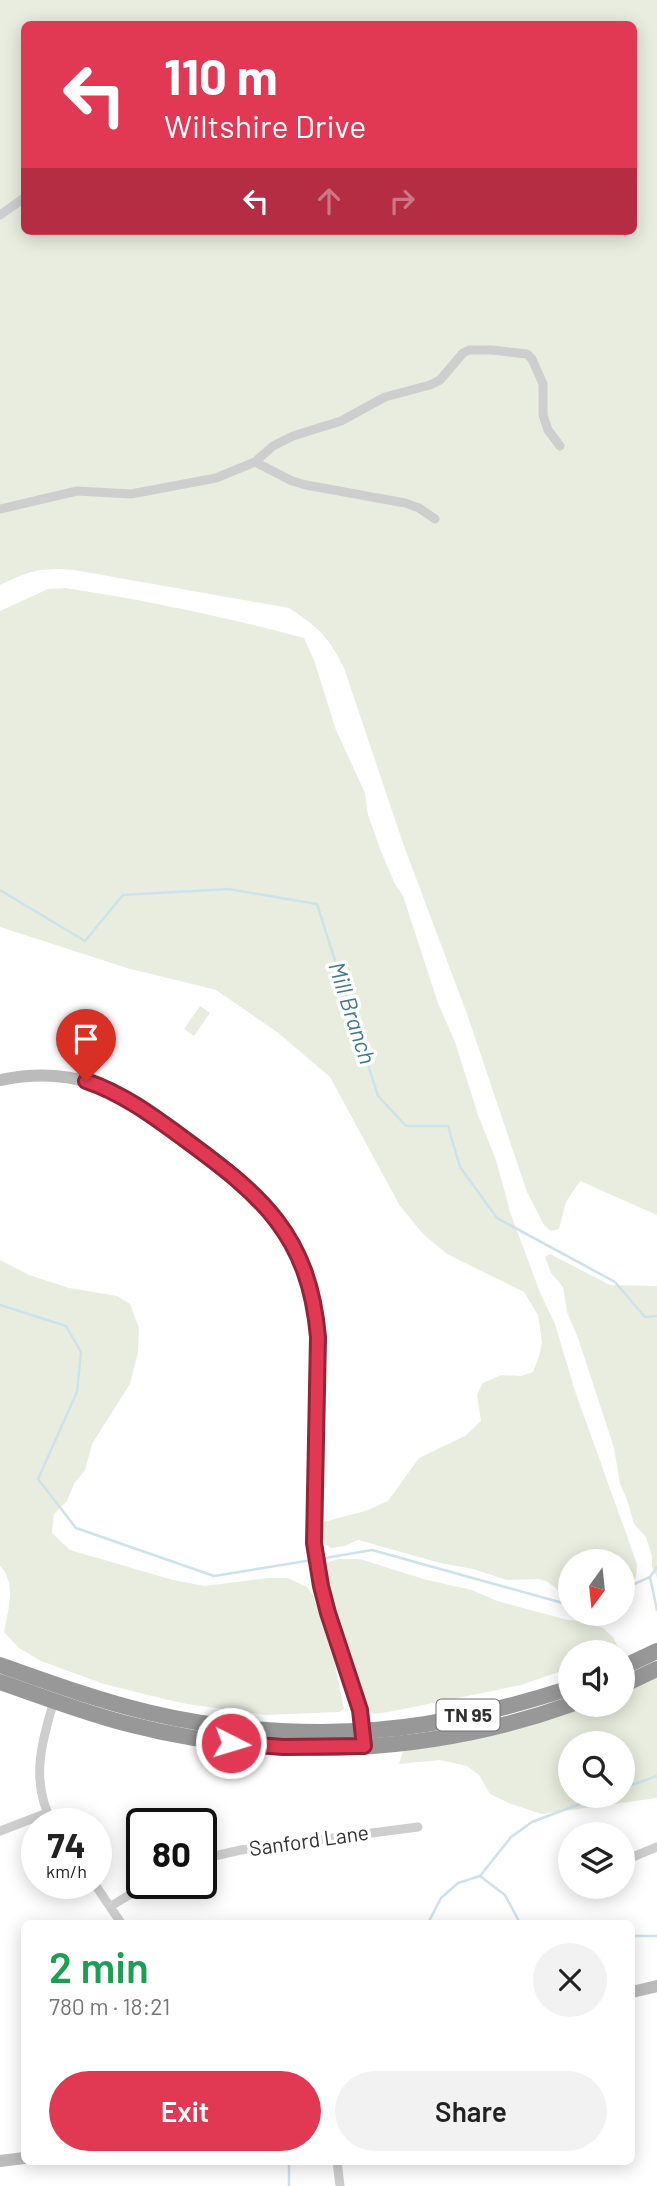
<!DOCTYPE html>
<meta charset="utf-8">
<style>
:root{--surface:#fff;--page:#f2f2f2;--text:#222;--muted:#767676;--accent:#e13954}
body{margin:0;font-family:Barlow,sans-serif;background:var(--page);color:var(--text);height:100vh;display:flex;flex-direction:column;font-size:26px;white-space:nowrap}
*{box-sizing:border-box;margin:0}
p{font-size:23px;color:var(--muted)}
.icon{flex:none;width:38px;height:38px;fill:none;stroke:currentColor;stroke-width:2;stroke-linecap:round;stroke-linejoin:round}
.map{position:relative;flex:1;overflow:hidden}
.side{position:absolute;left:21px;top:1920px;width:614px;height:245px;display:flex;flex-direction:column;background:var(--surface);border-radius:10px;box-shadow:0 4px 18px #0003}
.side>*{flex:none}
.guide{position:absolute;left:21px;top:21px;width:616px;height:214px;border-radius:10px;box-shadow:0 4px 18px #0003;background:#e13954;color:#fff;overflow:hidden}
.needle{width:46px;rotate:195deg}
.buttons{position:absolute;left:558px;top:1549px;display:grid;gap:14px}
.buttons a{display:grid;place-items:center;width:77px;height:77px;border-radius:50%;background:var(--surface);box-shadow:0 4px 18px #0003;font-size:35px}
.speed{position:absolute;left:21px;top:1808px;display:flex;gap:14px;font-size:35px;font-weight:700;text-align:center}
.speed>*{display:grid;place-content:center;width:91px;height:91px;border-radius:50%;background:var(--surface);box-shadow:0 4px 18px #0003;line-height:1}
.speed small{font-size:18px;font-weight:400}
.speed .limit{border:4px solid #111;border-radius:10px;background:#fff;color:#111}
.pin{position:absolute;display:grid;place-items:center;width:60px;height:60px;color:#fff;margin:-72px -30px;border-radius:50% 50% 50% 0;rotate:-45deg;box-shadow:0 0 7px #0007}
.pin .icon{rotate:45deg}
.me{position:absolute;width:77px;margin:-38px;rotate:95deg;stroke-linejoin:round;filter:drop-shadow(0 0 5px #0008)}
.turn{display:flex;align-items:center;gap:24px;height:147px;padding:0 28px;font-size:32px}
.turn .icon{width:91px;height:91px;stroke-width:2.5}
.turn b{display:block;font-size:49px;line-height:60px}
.lanes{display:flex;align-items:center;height:66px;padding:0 28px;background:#0003;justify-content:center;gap:35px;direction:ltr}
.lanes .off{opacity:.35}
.round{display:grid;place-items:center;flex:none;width:74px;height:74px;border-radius:37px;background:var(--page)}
.overview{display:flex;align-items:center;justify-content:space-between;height:119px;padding:0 28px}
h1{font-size:42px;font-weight:600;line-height:52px;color:#1e9e55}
.action{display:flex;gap:14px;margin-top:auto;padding:14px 28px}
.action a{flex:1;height:80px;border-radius:42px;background:var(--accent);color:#fff;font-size:28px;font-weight:600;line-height:80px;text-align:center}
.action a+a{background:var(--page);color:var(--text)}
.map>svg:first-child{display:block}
</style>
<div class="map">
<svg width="657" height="2186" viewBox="0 0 657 2186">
<rect width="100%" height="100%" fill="#fff"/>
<g fill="#e8eddf" fill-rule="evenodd">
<path d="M0,0H657V1215L580,1181L566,1202L559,1229L551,1231L544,1225L527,1192L467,1014L404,846L344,668C328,636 319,628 289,608L74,570C42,567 29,571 0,585ZM24,24H634V231H24Z"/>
<path d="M65,588C146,600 225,617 304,638L314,660L336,730L365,793L368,815L381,851L394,882L403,896L438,1003L455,1042L478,1115L496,1160L511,1215L541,1295L555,1324L575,1391L637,1564L636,1578L623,1583V1561H570V1599L548,1582L538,1579L507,1580L473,1569L440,1563L358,1540L345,1546L331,1548L323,1543L319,1535L324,1522L368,1510L388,1501L419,1458L465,1436L481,1421L477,1394L483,1383L501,1375L521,1376L533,1372L539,1356L542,1342L538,1315L524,1292L447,1254L423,1234L400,1206L330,1077L277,1032L216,990L127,968L0,927V611L48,589Z"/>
<path d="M200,1006L210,1013L194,1036L184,1029Z"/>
<path d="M550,1254L610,1285L657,1286V1578L652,1566V1556L646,1537L634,1524L627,1500L620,1484L614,1448L578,1338L567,1312L563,1287L551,1273L545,1257Z"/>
<path d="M0,1260L29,1275L69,1288L117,1296L130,1304L139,1328L138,1352L130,1384L92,1444L85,1470L74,1484L67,1501L54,1514L52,1533L70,1550L173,1580L205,1586L268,1578H288L307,1587L313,1595L334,1660L344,1709L339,1712L266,1715L187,1704L164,1699L104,1684L41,1661L19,1648L4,1632C8,1610 17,1583 0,1566Z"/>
<path d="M339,1559H360L427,1580L472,1590L497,1601L568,1620L589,1622L603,1628L613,1637L619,1649L612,1652H570V1668L521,1685L394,1711L374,1714L369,1709C354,1669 324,1604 325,1563Z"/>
<path d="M657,1678V1798L542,1814L511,1804L490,1794L479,1775L467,1766L439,1760L399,1764L403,1751L446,1745L518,1729L595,1705L623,1704V1693ZM570,1743H623V1796H570Z"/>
</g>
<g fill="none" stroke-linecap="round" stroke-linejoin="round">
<g stroke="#cce2ec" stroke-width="2.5">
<path d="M0,890L85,941L123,895L228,889L317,904L378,1096L406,1126H448L460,1167L497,1218L615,1282L645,1317L657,1316"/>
<path d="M0,1305L66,1326L81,1352L77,1392L38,1479L76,1528L214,1576L312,1560"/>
<path d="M319,1559L372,1550L570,1605"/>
<path d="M650,1577L657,1610"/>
<path d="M623,1589L650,1577L657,1567"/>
<path d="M623,1788L657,1776"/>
<path d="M480,1876L505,1895L520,1923"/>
<path d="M428,1923L441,1898L458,1883L480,1876L511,1837L532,1822L601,1796"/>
<path d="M632,1936H657"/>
<path d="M289,2161V2186"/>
</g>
<g stroke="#cecece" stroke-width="9">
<path d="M0,215L24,198"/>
<path d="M255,462L292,481L306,485L405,503L419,508L435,519"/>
<path d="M0,509L77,491L131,494L216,478L255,462L273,446L293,436L341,421L385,397L430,385L440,380L463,353L469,350H491L527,354L532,359L543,384V415L548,430L560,446"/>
<path d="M53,1824C30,1783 41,1743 54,1701"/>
<path d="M0,1831L47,1813"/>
<path d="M201,1859L241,1850L418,1827"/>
<path d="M623,1861L657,1847"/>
<path d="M94,1883L121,1923"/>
<path d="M111,1906L149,1883"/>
<path d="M337,2161L340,2186"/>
</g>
<g stroke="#bbb" stroke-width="12">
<path d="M0,1080C73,1065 113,1087 171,1129C204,1154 241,1178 269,1209C317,1263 319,1320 317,1388C316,1421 315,1455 314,1488C313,1508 312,1527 314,1546C322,1610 353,1667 363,1730"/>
<path d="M632,1992L657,1986"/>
<path d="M0,2161L24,2158"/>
</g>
<g stroke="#989898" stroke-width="16">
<path d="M0,1665C48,1682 97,1700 147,1712C232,1733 340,1738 426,1724C475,1716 523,1703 570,1688"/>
<path d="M623,1667L657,1651"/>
<path d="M0,1682C44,1697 87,1714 132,1725C277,1762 432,1754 572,1704"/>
<path d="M623,1685L657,1669"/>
</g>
</g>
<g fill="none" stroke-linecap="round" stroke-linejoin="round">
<g stroke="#922537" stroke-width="18">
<path id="route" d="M86,1081C122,1093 153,1116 183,1138C261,1195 309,1234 318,1337L314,1543L321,1586L328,1613L360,1710L364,1746L283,1747L231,1743"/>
</g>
<use href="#route" stroke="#e13954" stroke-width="12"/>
</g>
<g text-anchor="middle" stroke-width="7" stroke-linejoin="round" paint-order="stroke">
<rect fill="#fff" stroke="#6f6f6f" stroke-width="2" x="436.5" y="1699.5" width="63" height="31" rx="5"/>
<g font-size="19" font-weight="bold" fill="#313131">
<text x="468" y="1722">TN 95</text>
</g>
<g font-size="21" fill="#313131" stroke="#fff">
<text transform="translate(309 1841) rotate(-8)" y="7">Sanford Lane</text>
</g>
<g font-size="23" font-style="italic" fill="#407991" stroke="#fff">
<text transform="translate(352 1013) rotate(72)" y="8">Mill Branch</text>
</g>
</g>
</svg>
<div class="buttons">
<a><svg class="needle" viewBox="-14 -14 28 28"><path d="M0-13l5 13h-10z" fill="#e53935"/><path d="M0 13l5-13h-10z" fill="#767676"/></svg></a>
<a><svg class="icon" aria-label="sound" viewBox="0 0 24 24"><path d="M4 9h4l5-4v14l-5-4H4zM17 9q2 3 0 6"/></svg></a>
<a><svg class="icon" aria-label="search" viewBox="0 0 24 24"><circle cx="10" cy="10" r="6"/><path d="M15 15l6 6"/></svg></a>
<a><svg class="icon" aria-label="layers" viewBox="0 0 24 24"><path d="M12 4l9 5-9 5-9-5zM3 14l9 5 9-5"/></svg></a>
</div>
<div class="speed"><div>74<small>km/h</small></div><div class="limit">80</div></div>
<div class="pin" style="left:86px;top:1081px;background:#d93025"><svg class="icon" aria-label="arrive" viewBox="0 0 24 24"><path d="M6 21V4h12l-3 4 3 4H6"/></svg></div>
<svg class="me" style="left:231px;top:1743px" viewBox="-20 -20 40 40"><circle r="17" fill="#e13954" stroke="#fff" stroke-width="3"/><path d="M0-11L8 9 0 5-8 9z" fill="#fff"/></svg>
<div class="guide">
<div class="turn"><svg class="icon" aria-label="left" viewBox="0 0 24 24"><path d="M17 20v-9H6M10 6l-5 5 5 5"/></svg><div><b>110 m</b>Wiltshire Drive</div></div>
<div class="lanes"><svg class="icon" aria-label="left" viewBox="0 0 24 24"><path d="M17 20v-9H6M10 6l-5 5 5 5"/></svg><svg class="icon off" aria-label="ahead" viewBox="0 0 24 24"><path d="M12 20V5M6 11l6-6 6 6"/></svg><svg class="icon off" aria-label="right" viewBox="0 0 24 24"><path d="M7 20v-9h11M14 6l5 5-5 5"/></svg></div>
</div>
<section class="side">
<div class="overview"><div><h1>2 min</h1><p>780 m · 18:21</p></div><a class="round"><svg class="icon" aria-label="close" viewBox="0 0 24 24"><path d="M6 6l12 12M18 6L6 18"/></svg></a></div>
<div class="action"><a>Exit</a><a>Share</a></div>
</section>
</div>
